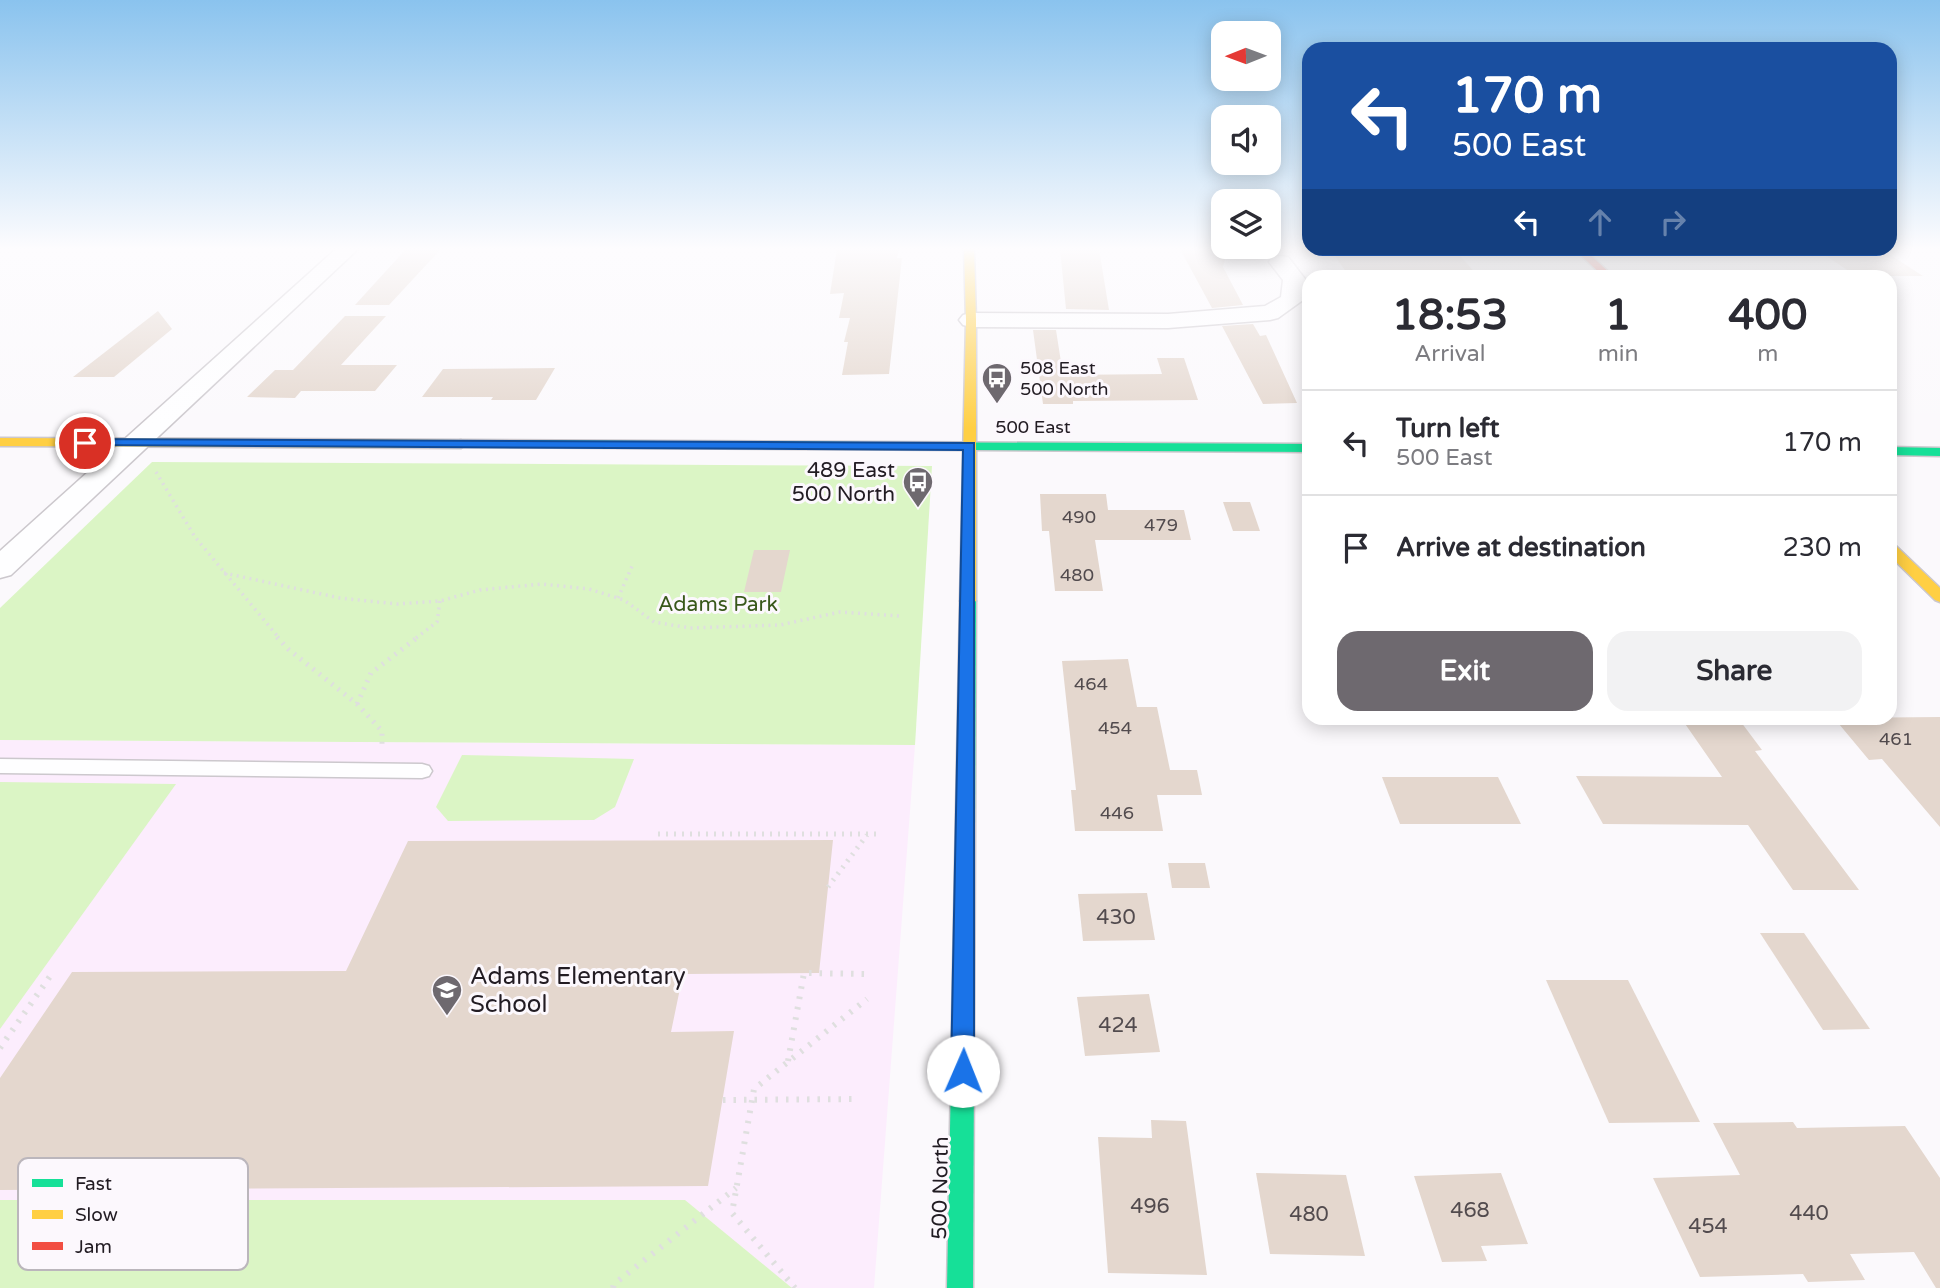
<!DOCTYPE html>
<style>
:root{--surface:#fff;--page:#f2f2f3;--text:#2b2b33;--muted:#7c7c81;--line:#e1e1e2;--accent:#6e696f}
body{margin:0;font-family:"Varela Round",sans-serif;background:var(--page);color:var(--text);height:100vh;display:flex;flex-direction:column;font-size:26px;white-space:nowrap}
*{box-sizing:border-box;margin:0}
p{font-size:23px;color:var(--muted)}
.icon{flex:none;width:38px;height:38px;fill:none;stroke:currentColor;stroke-width:2;stroke-linecap:round;stroke-linejoin:round}
.map{position:relative;flex:1;overflow:hidden}
.drawer{position:absolute;left:1302px;top:270px;width:595px;height:455px;display:flex;flex-direction:column;background:var(--surface);border-radius:21px;box-shadow:0 4px 18px #0003}
.drawer>*{flex:none}
.banner{position:absolute;left:1302px;top:42px;width:595px;height:214px;border-radius:21px;box-shadow:0 4px 18px #0003;background:#1a4fa0;color:#fff;overflow:hidden}
.needle{width:46px;rotate:269deg}
.buttons{position:absolute;left:1211px;top:21px;display:grid;gap:14px}
.buttons a{display:grid;place-items:center;width:70px;height:70px;border-radius:14px;background:var(--surface);box-shadow:0 4px 18px #0003;font-size:35px}
.pin{position:absolute;display:grid;place-items:center;width:60px;height:60px;color:#fff;margin:-30px;border:4px solid #fff;border-radius:50%;box-shadow:0 2px 7px #0007}
.me{position:absolute;width:77px;margin:-38px;rotate:1deg;stroke-linejoin:round;filter:drop-shadow(0 0 5px #0008)}
.turn{display:flex;align-items:center;gap:24px;height:147px;padding:0 35px;font-size:32px}
.turn .icon{width:91px;height:91px;stroke-width:2.5}
.turn b{display:block;font-size:49px;line-height:60px}
.lanes{display:flex;align-items:center;height:66px;padding:0 35px;background:#0003;justify-content:center;gap:35px;direction:ltr}
.lanes .off{opacity:.35}
.eta{display:flex;justify-content:space-evenly;align-items:center;height:119px;text-align:center}
.eta b{font-size:42px;font-weight:800;line-height:49px}
.action{display:flex;gap:14px;margin-top:auto;padding:14px 35px}
.action a{flex:1;height:80px;border-radius:21px;background:var(--accent);color:#fff;font-size:28px;font-weight:800;line-height:80px;text-align:center}
.action a+a{background:var(--page);color:var(--text)}
ul{padding:0;list-style:none}
li{display:flex;align-items:center;gap:21px;height:105px;padding:0 35px;border-top:2px solid var(--line)}
li div{flex:1}
li b{display:block;font-size:26px}
li em{font-style:normal}
.map>svg:first-child{display:block}
</style>
<div class="map">
<svg width="1940" height="1288" viewBox="0 0 1940 1288">
<rect width="100%" height="100%" fill="#fbf9fc"/>
<path fill="#fcedfd" d="M0,740L915,745L874,1288H0Z"/>
<g fill="#dbf5c5">
<path d="M152,462L932,466L915,745L0,740V608Z"/>
<path d="M462,755L634,759L615,807L594,820L448,821L436,807Z"/>
<path d="M0,782L176,784L0,1029Z"/>
<path d="M0,1200H685L792,1288H0Z"/>
</g>
<g fill="#e4d7ce">
<path d="M406,249H441L389,305H355Z"/>
<path d="M837,249H899L897,258H902L889,374L842,375L848,342H844L850,318H839L844,293L830,294Z"/>
<path d="M1060,249H1099L1109,310L1066,309Z"/>
<path d="M1180,249H1227L1223,267L1243,305L1212,308Z"/>
<path d="M1330,249H1454L1477,275L1349,276Z"/>
<path d="M1816,249H1881L1923,276H1856Z"/>
<path d="M158,311L172,329L114,377H73Z"/>
<path d="M345,316H386L341,365H397L375,391H301L295,398L247,397L275,370H293Z"/>
<path d="M1253,324L1260,336L1266,335L1297,403L1263,404L1222,326Z"/>
<path d="M1033,330H1056L1063,375L1162,374L1157,358H1184L1198,400L1073,401V404H1043Z"/>
<path d="M555,368L536,400H491L493,397H422L443,369Z"/>
<path d="M1040,494H1106L1108,510H1184L1191,540H1095L1103,591H1055L1049,531H1042Z"/>
<path d="M1223,502H1250L1260,531H1233Z"/>
<path d="M754,550H790L781,592H744Z"/>
<path d="M1128,659L1137,707H1157L1170,770H1197L1202,795H1157L1163,831H1075L1071,790H1076L1062,661Z"/>
<path d="M1940,717V827L1882,759L1869,760L1834,718Z"/>
<path d="M1681,718H1738L1762,750L1755,751L1859,890H1793L1748,825L1603,824L1576,776L1722,777Z"/>
<path d="M1382,777H1498L1521,824H1400Z"/>
<path d="M833,840L819,973L683,974L671,1032L734,1031L708,1186L0,1190V1078L72,972L346,971L408,841Z"/>
<path d="M1168,863H1205L1210,888H1172Z"/>
<path d="M1147,893L1155,940L1083,941L1078,894Z"/>
<path d="M1760,933H1804L1870,1029L1823,1030Z"/>
<path d="M1546,980H1628L1700,1122L1609,1123Z"/>
<path d="M1149,994L1160,1052L1085,1056L1077,997Z"/>
<path d="M1151,1120L1186,1121L1207,1275L1108,1273L1098,1137L1152,1138Z"/>
<path d="M1793,1122L1797,1128L1905,1126L1940,1178V1288H1936L1914,1252L1850,1254L1865,1280L1808,1282L1803,1274L1700,1277L1653,1178L1740,1175L1713,1123Z"/>
<path d="M1256,1173L1346,1175L1365,1256L1270,1254Z"/>
<path d="M1501,1173L1528,1244L1481,1246L1487,1261L1442,1262L1414,1176Z"/>
</g>
<g fill="none" stroke-linecap="round" stroke-linejoin="round">
<g stroke="#ccc8cd" stroke-width="3">
<path id="lane" d="M0,759L422,764L429,766L432,771L429,776L422,778L0,773Z"/>
</g>
<g stroke="#ccc8cd" stroke-width="3">
<g id="street">
<path d="M336,249H358L11,575L0,578V551Z"/>
<path d="M1280,256L1288,257L1305,279L1303,300L1278,318L1270,320L1168,328L971,327L963,325L959,320L963,315L971,313L1168,314L1265,306L1281,297L1283,280L1269,262L1272,257Z"/>
</g>
</g>
<g stroke="#ccc8cd" stroke-width="3">
<g id="fast">
<path d="M461,440L1309,444V452L457,447V441Z"/>
<path d="M1890,447L1940,448V456L1890,455Z"/>
<path d="M968,596L976,601L973,1288H947L960,601Z"/>
</g>
</g>
<g stroke="#ccc8cd" stroke-width="3">
<g id="slow">
<path d="M964,249H974L976,320V601L968,606L960,601L966,320Z"/>
<path d="M0,438L461,440L467,444L461,448L0,446Z"/>
<path d="M1890,544L1895,545L1940,588V602L1935,600L1890,556Z"/>
</g>
</g>
<g stroke="#ccc8cd" stroke-width="3">
<path id="jam" d="M1574,249H1584L1613,276H1603Z"/>
</g>
<g stroke="#dfdfdf" stroke-width="3.5" stroke-dasharray="2 4.5" stroke-linecap="butt">
<path d="M156,472L195,537L279,638"/>
<path d="M224,573L340,598L397,604L440,601L480,590L542,584L589,589L624,600L654,622L690,628L780,625L840,612L900,616"/>
<path d="M618,598L633,564"/>
<path d="M416,638L437,622L440,601"/>
</g>
<g stroke="#dfdfdf" stroke-width="5" stroke-dasharray="2 6" stroke-linecap="butt">
<path d="M277,637L288,649L357,704L382,731V749"/>
<path d="M357,704L371,673L418,637"/>
<path d="M658,834H881"/>
<path d="M828,887L867,835"/>
</g>
<g stroke="#dfdfdf" stroke-width="6" stroke-dasharray="2.5 8" stroke-linecap="butt">
<path d="M0,1048L53,972"/>
<path d="M788,1061L804,973L869,974"/>
<path d="M723,1100L858,1099"/>
<path d="M613,1288L614,1284L736,1188"/>
<path d="M795,1288L732,1213L754,1089L867,999"/>
</g>
<use href="#lane" fill="#fefeff" fill-rule="evenodd"/>
<use href="#street" fill="#fefeff" fill-rule="evenodd"/>
<use href="#fast" fill="#16e098" fill-rule="evenodd"/>
<use href="#slow" fill="#ffcf43" fill-rule="evenodd"/>
<use href="#jam" fill="#f24e42" fill-rule="evenodd"/>
</g>
<linearGradient id="sky" x2="0" y2="1"><stop stop-color="#8ac3ee"/><stop offset="0.58" stop-color="#fdfcfe"/><stop offset="1" stop-color="#fdfcfe" stop-opacity="0"/></linearGradient>
<rect width="1940" height="429" fill="url(#sky)"/>
<path fill="#1a73e8" stroke="#114b97" stroke-width="2" d="M85,439L974,443V1071L971,1079L963,1082L955,1079L951,1071L963,450L80,445V440Z"/>
<defs>
<g id="bus-pin" transform="scale(1.575)"><path d="M0 17L-7.5 6A9.5 9.5 0 1 1 7.5 6Z" fill="#6e696f" stroke="#fcf8fd"/><path d="M-5-6H5V4H4V6H2V4H-2V6H-4V4H-5ZM-3.5-4V0h7V-4ZM-3.5 1.2v1.5H-2V1.2ZM2 1.2v1.5H3.5V1.2Z" fill="#fff"/></g>
<g id="school-pin" transform="scale(1.575)"><path d="M0 17L-7.5 6A9.5 9.5 0 1 1 7.5 6Z" fill="#6e696f" stroke="#fcf8fd"/><path d="M0-5L7-2L0 1L-7-2ZM-4 1L0 2.5L4 1V4Q0 6-4 4Z" fill="#fff"/></g>
</defs>
<g fill-rule="evenodd">
<use href="#bus-pin" x="997" y="378"/>
<use href="#bus-pin" x="918" y="482"/>
<use href="#school-pin" x="447" y="990"/>
</g>
<g text-anchor="middle" stroke-width="6" stroke-linejoin="round" paint-order="stroke">
<g font-size="18" fill="#221c23" stroke="#fcf8fd" text-anchor="start">
<text x="1020" y="374">508 East<tspan x="1020" dy="21">500 North</tspan></text>
</g>
<g font-size="18" fill="#221c23" stroke="#fcf8fd">
<text x="1033" y="433">500 East</text>
</g>
<g font-size="18" fill="#524b4e">
<text x="1079" y="523">490</text>
<text x="1161" y="531">479</text>
<text x="1077" y="581">480</text>
<text x="1091" y="690">464</text>
<text x="1115" y="734">454</text>
<text x="1896" y="745">461</text>
<text x="1117" y="819">446</text>
</g>
<g font-size="21" fill="#221c23" stroke="#fcf8fd" text-anchor="end">
<text x="895" y="477">489 East<tspan x="895" dy="24">500 North</tspan></text>
</g>
<g font-size="21" fill="#39581b" stroke="#fcf8fd">
<text x="718" y="611">Adams Park</text>
</g>
<g font-size="21" fill="#524b4e">
<text x="1116" y="924">430</text>
<text x="1118" y="1032">424</text>
<text x="1150" y="1213">496</text>
<text x="1470" y="1217">468</text>
<text x="1809" y="1220">440</text>
<text x="1309" y="1221">480</text>
<text x="1708" y="1233">454</text>
</g>
<g font-size="21" fill="#221c23" stroke="#fcf8fd">
<text transform="translate(940 1188) rotate(-89)" y="7">500 North</text>
</g>
<g font-size="24" fill="#221c23" stroke="#fcf8fd" text-anchor="start">
<text x="470" y="984">Adams Elementary<tspan x="470" dy="28">School</tspan></text>
</g>
</g>
<rect x="18" y="1158" width="230" height="112" rx="10" fill="#fcf8fd" stroke="#bbb6bc" stroke-width="2"/>
<rect x="32" y="1179" width="31" height="8" fill="#16e098"/>
<rect x="32" y="1210" width="31" height="9" fill="#ffcf43"/>
<rect x="32" y="1242" width="31" height="8" fill="#f24e42"/>
<g font-size="19" fill="#221c23">
<text x="75" y="1190">Fast</text>
<text x="75" y="1221">Slow</text>
<text x="75" y="1253">Jam</text>
</g>
</svg>
<div class="buttons">
<a><svg class="needle" viewBox="-14 -14 28 28"><path d="M0-13l5 13h-10z" fill="#e53935"/><path d="M0 13l5-13h-10z" fill="#7c7c81"/></svg></a>
<a><svg class="icon" aria-label="sound" viewBox="0 0 24 24"><path d="M4 9h4l5-4v14l-5-4H4zM17 9q2 3 0 6"/></svg></a>
<a><svg class="icon" aria-label="layers" viewBox="0 0 24 24"><path d="M12 4l9 5-9 5-9-5zM3 14l9 5 9-5"/></svg></a>
</div>
<div class="pin" style="left:85px;top:443px;background:#d93025"><svg class="icon" aria-label="arrive" viewBox="0 0 24 24"><path d="M6 21V4h12l-3 4 3 4H6"/></svg></div>
<svg class="me" style="left:963px;top:1071px" viewBox="-20 -20 40 40"><circle r="19" fill="#fff"/><path d="M0-13L10 11 0 6-10 11z" fill="#1a73e8"/></svg>
<div class="banner">
<div class="turn"><svg class="icon" aria-label="left" viewBox="0 0 24 24"><path d="M17 20v-9H6M10 6l-5 5 5 5"/></svg><div><b>170 m</b>500 East</div></div>
<div class="lanes"><svg class="icon" aria-label="left" viewBox="0 0 24 24"><path d="M17 20v-9H6M10 6l-5 5 5 5"/></svg><svg class="icon off" aria-label="ahead" viewBox="0 0 24 24"><path d="M12 20V5M6 11l6-6 6 6"/></svg><svg class="icon off" aria-label="right" viewBox="0 0 24 24"><path d="M7 20v-9h11M14 6l5 5-5 5"/></svg></div>
</div>
<section class="drawer">
<div class="eta">
<div><b>18:53</b><p>Arrival</p></div>
<div><b>1</b><p>min</p></div>
<div><b>400</b><p>m</p></div>
</div>
<ul>
<li><svg class="icon" aria-label="left" viewBox="0 0 24 24"><path d="M17 20v-9H6M10 6l-5 5 5 5"/></svg><div><b>Turn left</b><p>500 East</p></div><em>170 m</em></li>
<li><svg class="icon" aria-label="arrive" viewBox="0 0 24 24"><path d="M6 21V4h12l-3 4 3 4H6"/></svg><div><b>Arrive at destination</b></div><em>230 m</em></li>
</ul>
<div class="action"><a>Exit</a><a>Share</a></div>
</section>
</div>
